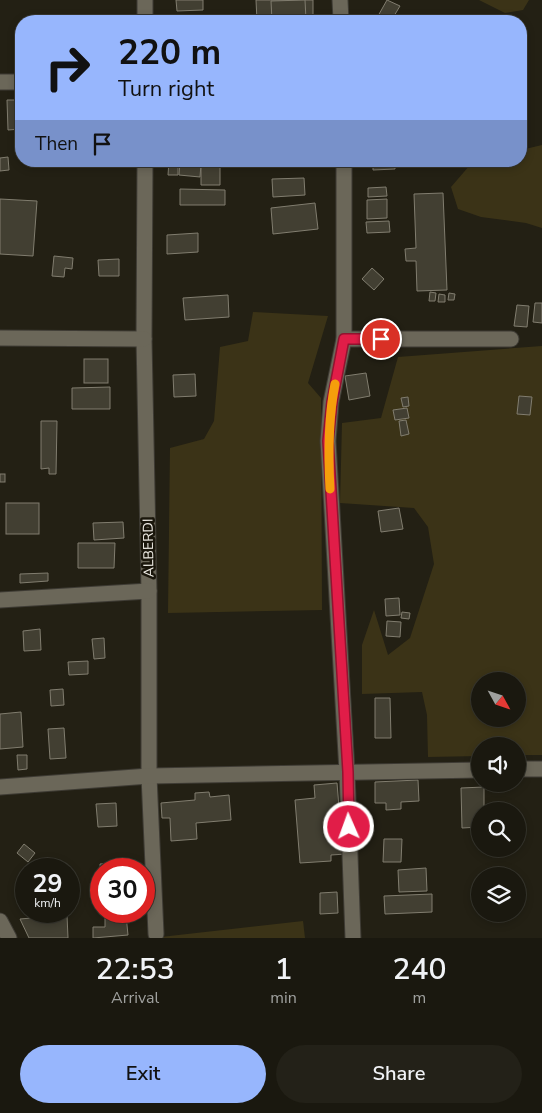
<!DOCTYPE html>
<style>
:root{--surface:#1a180f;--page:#232118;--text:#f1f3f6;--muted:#9fa09e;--line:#38372f;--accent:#97b6fd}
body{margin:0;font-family:"Nunito Sans",sans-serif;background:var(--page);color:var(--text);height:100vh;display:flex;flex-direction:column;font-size:19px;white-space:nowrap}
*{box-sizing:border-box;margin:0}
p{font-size:16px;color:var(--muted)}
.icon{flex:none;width:28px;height:28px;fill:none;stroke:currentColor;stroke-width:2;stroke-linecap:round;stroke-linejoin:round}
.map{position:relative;height:938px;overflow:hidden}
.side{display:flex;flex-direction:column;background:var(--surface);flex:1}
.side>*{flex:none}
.top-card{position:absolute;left:15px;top:15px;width:512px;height:152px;border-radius:20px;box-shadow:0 2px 8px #0003,0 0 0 1px var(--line);background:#97b6fd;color:#111;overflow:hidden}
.needle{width:32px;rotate:130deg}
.buttons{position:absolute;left:471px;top:672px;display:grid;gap:10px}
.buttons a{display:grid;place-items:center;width:55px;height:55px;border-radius:50%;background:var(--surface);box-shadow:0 2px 8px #0003,0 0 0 1px var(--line);font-size:25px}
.speed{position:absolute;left:15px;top:858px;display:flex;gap:10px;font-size:25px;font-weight:700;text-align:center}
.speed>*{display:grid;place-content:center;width:65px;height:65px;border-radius:50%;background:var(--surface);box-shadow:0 2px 8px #0003,0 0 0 1px var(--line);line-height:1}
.speed small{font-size:12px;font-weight:400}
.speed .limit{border:8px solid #d22;background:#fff;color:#111}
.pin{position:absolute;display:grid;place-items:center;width:42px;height:42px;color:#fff;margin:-21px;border:2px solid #fff;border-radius:50%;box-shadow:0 1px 5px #0007}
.me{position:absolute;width:55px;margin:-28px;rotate:358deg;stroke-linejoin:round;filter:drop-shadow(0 0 4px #0008)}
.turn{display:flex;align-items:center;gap:18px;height:105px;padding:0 20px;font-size:22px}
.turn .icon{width:65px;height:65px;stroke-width:2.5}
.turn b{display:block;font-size:35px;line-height:42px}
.then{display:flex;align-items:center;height:48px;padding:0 20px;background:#0003;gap:10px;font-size:19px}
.eta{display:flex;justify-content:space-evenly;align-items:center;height:85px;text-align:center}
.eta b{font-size:30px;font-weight:600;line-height:35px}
.primary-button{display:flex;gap:10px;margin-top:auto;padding:10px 20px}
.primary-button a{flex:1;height:58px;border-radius:30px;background:var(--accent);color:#111;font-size:20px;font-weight:600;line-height:58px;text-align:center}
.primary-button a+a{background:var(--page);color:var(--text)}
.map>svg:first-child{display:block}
</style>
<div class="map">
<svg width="542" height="938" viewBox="0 0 542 938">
<rect width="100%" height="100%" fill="#232014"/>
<g fill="#3b3317" fill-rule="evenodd">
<path d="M479,0H529L523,10L505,13Z"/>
<path d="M542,145V228L526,223L481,217L458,209L451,187L470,165L484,161H521V150Z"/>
<path d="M253,312L328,316L308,383L321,398L322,610L168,613L170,448L204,439L214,421L220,347L248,341Z"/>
<path d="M542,346V755H518V746H480V756L428,757L427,715L422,692L362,694V645L374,610L388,655L410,638L434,564L428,527L414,508L340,503L342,423L381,418L398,357ZM480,681H518V719H480Z"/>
<path d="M303,921L305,938H152Z"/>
</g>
<g fill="#423f32" stroke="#817d6f">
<path d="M176,0H203V10L177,11Z"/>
<path d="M256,0H313V21H257Z"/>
<path d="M305,0L306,20L272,21L271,1Z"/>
<path d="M387,0L400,6L391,21H387L378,16Z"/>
<path d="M64,15L84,17L83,21H63Z"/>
<path d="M7,100H21V129L8,130Z"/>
<path d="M8,157L9,170L0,171V158Z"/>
<path d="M169,161H178V175H168Z"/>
<path d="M220,161V185H201V162Z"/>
<path d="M373,161H395V169L373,170Z"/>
<path d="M180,162L201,164L200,177L179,175Z"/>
<path d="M304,178L305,195L273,197L272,179Z"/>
<path d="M386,187L387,196L368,197V188Z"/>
<path d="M180,189L225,190V205H180Z"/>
<path d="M443,193L447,290L417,291L416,261H406L405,249L416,248L414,194Z"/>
<path d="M0,199L37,201L33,256L0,254Z"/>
<path d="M387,199V218L367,219V200Z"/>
<path d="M315,203L318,229L273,234L271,208Z"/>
<path d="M389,221L390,232L367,233L366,222Z"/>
<path d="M198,233V252L167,254V235Z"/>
<path d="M54,256L73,258L72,269L65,268L64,277L52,276Z"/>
<path d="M119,259V276H99L98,260Z"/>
<path d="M372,268L384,279L374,290L362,279Z"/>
<path d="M430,292L436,293L435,301H429Z"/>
<path d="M449,293L455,294L454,300H448Z"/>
<path d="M439,294L445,295V302H438Z"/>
<path d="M228,295L229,317L185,320L183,298Z"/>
<path d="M535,303H542V323L533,322Z"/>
<path d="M517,305L529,306L527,327L514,326Z"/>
<rect x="84" y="359" width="24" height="24"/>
<path d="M366,373L370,396L349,400L345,376Z"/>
<path d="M195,374L196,396L174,397L173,375Z"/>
<path d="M110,387V409H72V388Z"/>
<path d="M519,396L532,397L530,415L517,414Z"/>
<path d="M408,397L409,406L403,407L401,398Z"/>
<path d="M407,408L409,418L395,420L393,410Z"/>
<path d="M406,420L409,434L401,436L399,421Z"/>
<path d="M41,421H57L56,474H49V468L41,469Z"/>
<rect x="0" y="474" width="5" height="8"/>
<rect x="6" y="503" width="33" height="31"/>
<path d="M399,508L403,529L381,532L378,511Z"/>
<path d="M123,522L124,538L94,540L93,523Z"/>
<path d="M78,543H115L114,568H78Z"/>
<path d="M48,573V581L20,583V574Z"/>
<path d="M399,598L400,615L386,616L385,599Z"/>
<path d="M402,612L410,613L409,619L401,618Z"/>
<path d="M387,621L401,622L400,637L386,636Z"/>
<path d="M40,629L41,650L24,651L23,631Z"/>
<path d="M104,638L105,658L94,659L92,639Z"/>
<path d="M88,661V674L69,675L68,662Z"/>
<path d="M63,689L64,705L51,706L50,690Z"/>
<path d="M375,698H390L391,738H375Z"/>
<path d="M21,712L23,747L0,749V714Z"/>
<path d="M64,728L66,758L50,759L48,729Z"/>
<path d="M17,755H27V769L18,770Z"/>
<path d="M418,780L419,801L401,802V809L386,810V803H375V782Z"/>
<path d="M337,783L342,843H345L346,854L331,855V861L300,863L295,800L315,798L314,785Z"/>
<path d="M484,787V811H480V827L462,828L461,788Z"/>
<path d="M209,792L210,797L229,795L231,820L196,823L197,839L171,841L170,818H162L161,803L195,800V793Z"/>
<path d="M116,803L117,826L98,827L96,804Z"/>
<path d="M384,839H402L401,862H383Z"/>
<path d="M24,844L35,853L28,862L17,853Z"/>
<path d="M131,862V869H101V882L100,864Z"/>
<path d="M426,868L427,891L399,892L398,870Z"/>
<rect x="482" y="873" width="16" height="3"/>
<path d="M337,892L338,913L320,914V893Z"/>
<path d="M432,894V912L385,914L384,896Z"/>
<path d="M67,915L68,938H29L20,919Z"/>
<path d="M126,915L128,935L93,938V927H105V917Z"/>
</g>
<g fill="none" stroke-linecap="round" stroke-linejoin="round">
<g stroke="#3e3b34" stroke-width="17">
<g id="minor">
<path d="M145,0V21"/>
<path d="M340,0L341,21"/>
<path d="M0,82H21"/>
<path d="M145,161L144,339L149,591V776L156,934"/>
<path d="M344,161V339L331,402L328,441L347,772L353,938"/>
<path d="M0,338L144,339"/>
<path d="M344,339H511"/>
<path d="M0,600L149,591"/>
<path d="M518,769H542"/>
<path d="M0,787L149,776L480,770"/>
<path d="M0,921L9,938"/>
</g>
</g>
<use href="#minor" stroke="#6b6759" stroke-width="15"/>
</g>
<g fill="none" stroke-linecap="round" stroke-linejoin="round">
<g stroke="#92132f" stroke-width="12">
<path id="route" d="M349,827L348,772L328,441L332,402L344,339H381"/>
</g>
<use href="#route" stroke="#e11d48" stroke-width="9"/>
<path stroke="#f59e0b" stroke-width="9" d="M330,489C328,453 328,419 335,384"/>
</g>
<g text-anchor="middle" stroke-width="5" stroke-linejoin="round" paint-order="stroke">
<g font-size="14" fill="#f0ede6" stroke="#1a160b">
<text transform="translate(148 548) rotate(-91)" y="5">ALBERDI</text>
</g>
</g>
</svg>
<div class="buttons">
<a><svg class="needle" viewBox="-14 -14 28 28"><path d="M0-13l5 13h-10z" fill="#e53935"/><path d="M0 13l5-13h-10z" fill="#9fa09e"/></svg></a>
<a><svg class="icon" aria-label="sound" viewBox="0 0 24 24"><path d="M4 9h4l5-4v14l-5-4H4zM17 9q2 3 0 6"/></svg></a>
<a><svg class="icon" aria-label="search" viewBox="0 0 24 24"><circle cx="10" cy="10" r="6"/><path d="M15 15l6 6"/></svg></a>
<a><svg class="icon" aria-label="layers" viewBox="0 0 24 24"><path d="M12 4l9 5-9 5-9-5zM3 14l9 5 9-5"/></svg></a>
</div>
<div class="speed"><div>29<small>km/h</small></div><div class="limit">30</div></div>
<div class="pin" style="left:381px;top:339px;background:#d93025"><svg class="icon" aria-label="arrive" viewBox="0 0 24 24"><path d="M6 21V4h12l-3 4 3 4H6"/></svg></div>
<svg class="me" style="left:349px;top:827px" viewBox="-20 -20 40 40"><circle r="17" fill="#e11d48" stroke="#fff" stroke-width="3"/><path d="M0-11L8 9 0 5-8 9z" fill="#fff"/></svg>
<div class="top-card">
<div class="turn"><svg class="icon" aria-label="right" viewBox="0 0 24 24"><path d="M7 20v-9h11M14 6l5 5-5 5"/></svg><div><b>220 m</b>Turn right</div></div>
<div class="then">Then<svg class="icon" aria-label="arrive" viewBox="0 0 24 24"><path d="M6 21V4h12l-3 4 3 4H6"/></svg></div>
</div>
</div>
<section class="side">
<div class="eta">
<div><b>22:53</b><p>Arrival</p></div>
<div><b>1</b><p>min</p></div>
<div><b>240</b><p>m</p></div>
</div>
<div class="primary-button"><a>Exit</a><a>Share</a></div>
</section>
